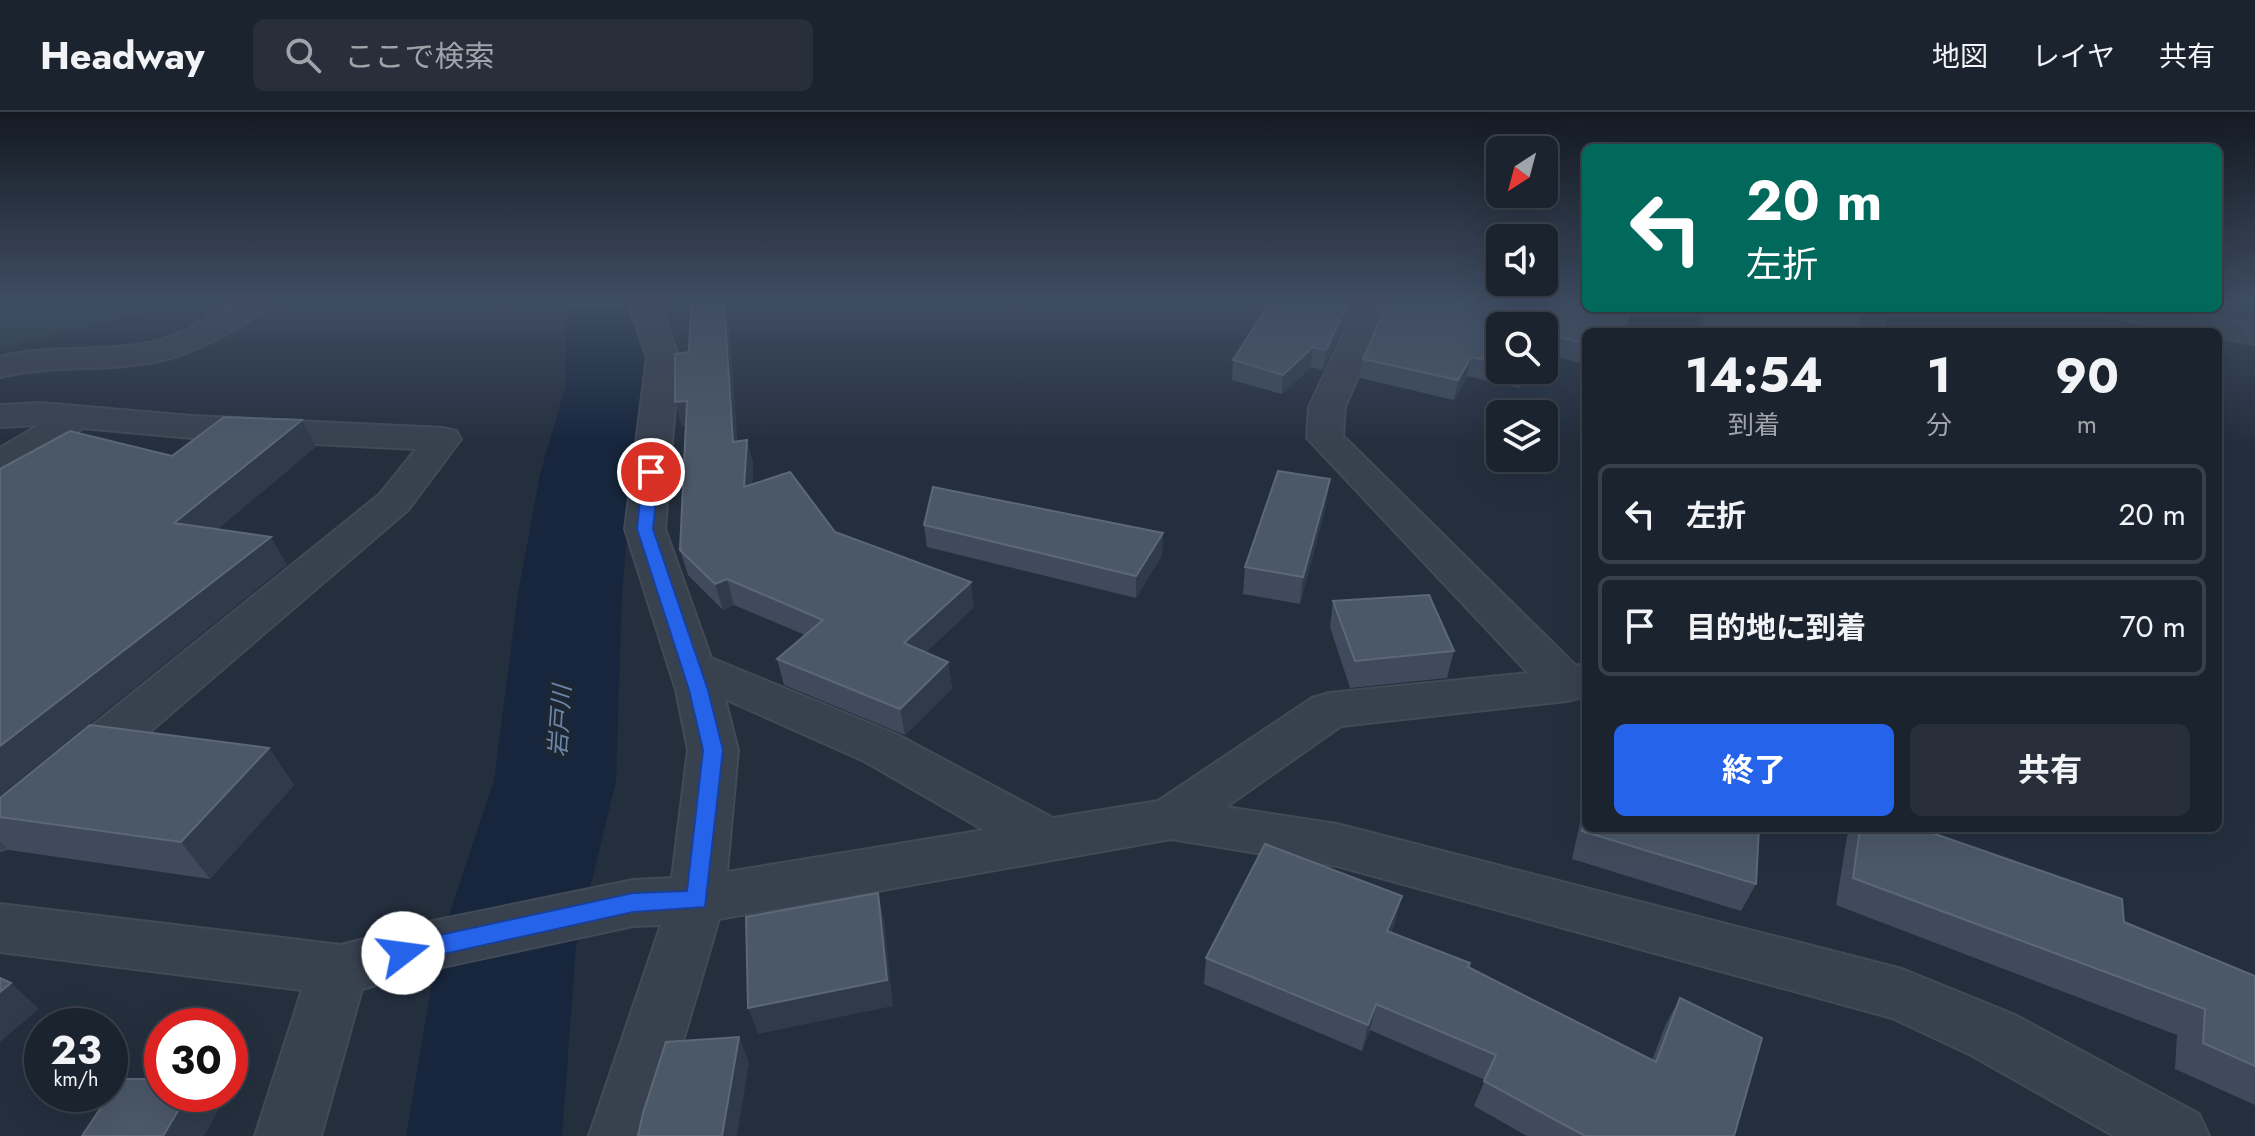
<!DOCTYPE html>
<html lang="ja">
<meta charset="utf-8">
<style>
:root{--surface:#1b232e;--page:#282f3a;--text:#f1f3f6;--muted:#a0a4aa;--line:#39404a;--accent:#2563eb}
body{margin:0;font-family:Jost,"Noto Sans JP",sans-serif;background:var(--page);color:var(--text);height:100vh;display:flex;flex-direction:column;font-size:30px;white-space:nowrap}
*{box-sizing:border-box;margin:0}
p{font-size:26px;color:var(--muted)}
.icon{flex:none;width:44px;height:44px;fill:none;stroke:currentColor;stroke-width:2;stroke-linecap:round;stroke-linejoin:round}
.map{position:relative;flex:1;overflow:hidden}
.sheet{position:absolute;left:1582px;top:216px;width:640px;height:504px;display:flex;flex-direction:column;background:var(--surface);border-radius:12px;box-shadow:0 8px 32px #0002,0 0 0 2px var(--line)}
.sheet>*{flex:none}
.hud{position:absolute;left:1582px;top:32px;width:640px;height:168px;border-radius:12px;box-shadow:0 8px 32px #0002,0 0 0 2px var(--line);background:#00695c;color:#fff;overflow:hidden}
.needle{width:52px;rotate:216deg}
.fabs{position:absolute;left:1486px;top:24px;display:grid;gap:16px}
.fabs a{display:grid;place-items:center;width:72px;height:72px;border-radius:12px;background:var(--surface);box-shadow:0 8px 32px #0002,0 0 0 2px var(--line);font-size:40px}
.speed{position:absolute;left:24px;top:896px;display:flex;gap:16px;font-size:40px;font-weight:700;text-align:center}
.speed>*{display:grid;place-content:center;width:104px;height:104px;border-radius:50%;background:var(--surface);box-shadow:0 8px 32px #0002,0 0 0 2px var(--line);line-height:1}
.speed small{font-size:20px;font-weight:400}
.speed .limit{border:12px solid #d22;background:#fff;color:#111}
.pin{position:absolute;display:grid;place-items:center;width:68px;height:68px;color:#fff;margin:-34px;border:4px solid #fff;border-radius:50%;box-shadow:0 2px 8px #0007}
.me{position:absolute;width:88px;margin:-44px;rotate:75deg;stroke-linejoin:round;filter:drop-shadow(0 0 6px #0008)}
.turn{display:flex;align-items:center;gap:28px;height:168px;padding:0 32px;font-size:36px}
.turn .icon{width:104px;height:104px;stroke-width:2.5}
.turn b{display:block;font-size:56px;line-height:68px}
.eta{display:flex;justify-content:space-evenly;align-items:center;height:136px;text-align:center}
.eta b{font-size:48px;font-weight:700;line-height:56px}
.action{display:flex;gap:16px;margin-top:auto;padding:16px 32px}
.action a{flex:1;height:92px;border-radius:12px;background:var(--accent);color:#fff;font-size:32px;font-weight:700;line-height:92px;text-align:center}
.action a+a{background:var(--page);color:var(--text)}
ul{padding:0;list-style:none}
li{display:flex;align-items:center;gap:24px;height:100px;margin:0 16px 12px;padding:0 16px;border:4px solid var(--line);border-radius:12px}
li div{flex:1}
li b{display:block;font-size:30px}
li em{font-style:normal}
header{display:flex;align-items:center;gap:48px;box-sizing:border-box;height:112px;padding:0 40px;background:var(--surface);border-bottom:2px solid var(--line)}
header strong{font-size:38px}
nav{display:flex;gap:44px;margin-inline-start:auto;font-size:28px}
.search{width:560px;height:72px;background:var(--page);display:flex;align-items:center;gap:20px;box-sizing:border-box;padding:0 28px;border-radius:12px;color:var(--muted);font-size:30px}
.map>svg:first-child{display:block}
</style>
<header>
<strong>Headway</strong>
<div class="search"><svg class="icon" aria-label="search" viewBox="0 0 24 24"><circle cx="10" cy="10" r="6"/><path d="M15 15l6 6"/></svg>ここで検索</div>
<nav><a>地図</a><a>レイヤ</a><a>共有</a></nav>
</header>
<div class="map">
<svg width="2255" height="1024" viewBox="0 0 2255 1024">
<rect width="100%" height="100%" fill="#242f3e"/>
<path fill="#263c3f" d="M0,189H193L0,236Z"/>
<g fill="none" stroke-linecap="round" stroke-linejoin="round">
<path fill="#17263c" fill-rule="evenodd" d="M566,189H640L647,276L632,362L622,482L616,669L576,835L562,1024H406L438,835L494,669L518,482L540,362L565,276Z"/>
<g stroke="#414a57" stroke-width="4">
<g id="minor">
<path d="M236,189H274L270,196C234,217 200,240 159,249C107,260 53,252 0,265V245C51,232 103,241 153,230C183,224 210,204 236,189Z"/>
<path d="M627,189H658L679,245L665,417L711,546L898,623L1053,706L1158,689L1312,586L1329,581L1528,561L1307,326L1309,295L1359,189H1390L1345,295L1343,324L1576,554L1586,551V584L1567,589L1341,614L1226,695L1337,712L1902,857L2015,903L2199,1002L2209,1024H2114L1971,943L1892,906L1337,754L1171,727L719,807L655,1024H589L661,813L633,814L433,857L362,877L321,1024H255L302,878L0,840V792L341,833L433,809L633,768L672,766L688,638L676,578L625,417L647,245ZM725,587L864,649L984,718L727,760L738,638Z"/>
<path d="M1854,196H1884V220H1852Z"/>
<path d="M2096,196H2163L2255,212V232L2218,225V220H2191L2111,205L2100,203Z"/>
<path d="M41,291L192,304L443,316L456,319L461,327L408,398L19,732L0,738V688L380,382L416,337L192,326L83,316L13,360L0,363V336L39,313L0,315V293Z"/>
</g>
</g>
<use href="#minor" fill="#38414e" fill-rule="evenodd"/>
</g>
<g fill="#3f4b5c">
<path d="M1355,189L1323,258L1311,255L1282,282L1232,268L1233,248Z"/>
<path d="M1388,189H1586V196H1636L1625,220H1586V252L1544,242V214H1500V258H1528L1519,276L1467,264L1454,288L1360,266L1363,247Z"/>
<path d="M1702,196H1858V220H1700Z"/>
<path d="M729,208L737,329L747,328L753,352L752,372L835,420L974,495L926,540L948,550L952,576L905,623L784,573L777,547L805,523L734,493L723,498L688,463L680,438L686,313L682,314L675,290L689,240Z"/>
<path d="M1330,367L1326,393L1300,492L1243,482L1245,455Z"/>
<path d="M924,413L1163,421L1162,443L1136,486L927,435Z"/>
<path d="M1586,448V476L1583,475Z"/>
<path d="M1333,489L1454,539L1447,566L1350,576L1330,515Z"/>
<path d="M269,636L294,673L210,767L9,738L0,729V686Z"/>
<path d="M1586,684V716L1756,772L1741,799L1572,747Z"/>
<path d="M1852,716H1918L2124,810L2255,864V993L2175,957L2177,923L1836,793L1847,724Z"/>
<path d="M1395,811L1391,821L1468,855L1652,948L1666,912L1680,886L1734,1024H1527L1474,994L1485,968L1370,918L1362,939L1204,872L1206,846Z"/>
</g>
<g fill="#2f3b4b">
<path d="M724,189L729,208L739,354L733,330Z"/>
<path d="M1349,189H1355L1323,258L1326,238Z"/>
<path d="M1633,196H1636L1625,220H1621Z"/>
<path d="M1313,235L1311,255L1282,282L1283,263Z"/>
<path d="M1471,245L1467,264L1454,288L1458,268Z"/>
<path d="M1523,258H1528L1519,276Z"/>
<path d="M687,289L693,312L682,314L675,290Z"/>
<path d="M302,308L316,335L192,439L174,411Z"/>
<path d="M747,328L753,352L750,399L744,375Z"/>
<path d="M1330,367L1326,393L1300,492L1303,465Z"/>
<path d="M1163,421L1162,443L1136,486V464Z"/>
<path d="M271,425L287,453L0,684V634Z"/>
<path d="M727,467L734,493L723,498L715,472Z"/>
<path d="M971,470L974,495L908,557L904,531Z"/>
<path d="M948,550L952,576L905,623L900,597Z"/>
<path d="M269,636L294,673L210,767L181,730Z"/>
<path d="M878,781L884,808L893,894L758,922L748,896Z"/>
<path d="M1402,784L1395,811L1381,846L1387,819Z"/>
<path d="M11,871L39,897L0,930V880Z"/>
<path d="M1376,892L1370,918L1362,939L1368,913Z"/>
<path d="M739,925L749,951L737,1024H722Z"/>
<path d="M188,982H212L222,992L204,1024H163Z"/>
</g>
<g fill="#4b5868" stroke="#5c6777" stroke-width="2">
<path d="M691,189H724L733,330L747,328L744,375L790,360L835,420L971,470L904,531L948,550L900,597L777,547L823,508L727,467L715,472L680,438L687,289L675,290V242L689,240Z"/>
<path d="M1271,189H1349L1326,238L1313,235L1283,263L1233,248Z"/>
<path d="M1388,189H1586V196H1633L1621,220H1586V231L1544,222V214H1500V251L1471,245L1458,268L1363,247Z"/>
<path d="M1706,196H1858V220H1705Z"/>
<path d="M224,305L302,308L174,411L271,425L0,634V357L70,319L172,344Z"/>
<path d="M1278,359L1330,367L1303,465L1245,455Z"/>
<path d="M933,375L1163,421L1136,464L924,413Z"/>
<path d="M1429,483L1454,539L1355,549L1333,489Z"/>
<path d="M90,613L269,636L181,730L0,705V686Z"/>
<path d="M1586,701V716H1759L1756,772L1582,719Z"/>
<path d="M1860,716H1918L2122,787L2124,810L2255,864V954L2203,931L2205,897L1853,766Z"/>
<path d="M1265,732L1402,784L1387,819L1470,851L1468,855L1656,950L1680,886L1762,926L1734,1024H1585L1484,969L1496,943L1376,892L1368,913L1206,846Z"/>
<path d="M878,781L887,868L748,896L746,805Z"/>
<path d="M0,866L11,871L0,880Z"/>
<path d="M739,925L722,1024H638L643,1001L666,930Z"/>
<path d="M120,967H162V982H188L163,1024H82Z"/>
</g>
<linearGradient id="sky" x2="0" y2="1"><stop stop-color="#141a22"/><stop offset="0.57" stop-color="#3f4d63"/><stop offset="1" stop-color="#3f4d63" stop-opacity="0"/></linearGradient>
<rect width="2255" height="333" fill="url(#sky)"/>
<path fill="#2563eb" stroke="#184099" stroke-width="2" d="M651,355L659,360L653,417L708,578L723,638L705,795L633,800L403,851L394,848L391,841L394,834L403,831L633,781L687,779L703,638L689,578L637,417L643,360Z"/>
<g text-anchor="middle" stroke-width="8" stroke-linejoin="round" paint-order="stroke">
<g font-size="24" font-style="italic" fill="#6d86a8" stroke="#1d2633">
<text transform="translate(560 609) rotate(-86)" y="8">岩戸川</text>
</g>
</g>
</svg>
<div class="fabs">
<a><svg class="needle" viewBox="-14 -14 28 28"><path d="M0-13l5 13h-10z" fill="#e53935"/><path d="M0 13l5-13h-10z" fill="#a0a4aa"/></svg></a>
<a><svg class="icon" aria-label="sound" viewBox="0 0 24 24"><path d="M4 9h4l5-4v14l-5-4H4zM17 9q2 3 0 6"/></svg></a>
<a><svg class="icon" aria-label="search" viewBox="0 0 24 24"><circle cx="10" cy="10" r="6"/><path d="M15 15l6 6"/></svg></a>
<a><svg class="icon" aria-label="layers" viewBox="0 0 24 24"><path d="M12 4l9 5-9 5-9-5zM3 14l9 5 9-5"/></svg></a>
</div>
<div class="speed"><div>23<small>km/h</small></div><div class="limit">30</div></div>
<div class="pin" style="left:651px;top:360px;background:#d93025"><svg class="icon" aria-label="arrive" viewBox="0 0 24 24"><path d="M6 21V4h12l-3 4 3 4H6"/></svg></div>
<svg class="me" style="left:403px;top:841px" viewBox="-20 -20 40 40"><circle r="19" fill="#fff"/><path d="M0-13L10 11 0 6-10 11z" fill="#2563eb"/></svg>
<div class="hud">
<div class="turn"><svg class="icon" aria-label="left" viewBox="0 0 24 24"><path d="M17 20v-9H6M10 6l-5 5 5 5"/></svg><div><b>20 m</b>左折</div></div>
</div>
<section class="sheet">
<div class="eta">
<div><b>14:54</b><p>到着</p></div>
<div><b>1</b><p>分</p></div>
<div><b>90</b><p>m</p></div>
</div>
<ul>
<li><svg class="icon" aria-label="left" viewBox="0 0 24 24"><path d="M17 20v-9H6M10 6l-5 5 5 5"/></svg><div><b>左折</b></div><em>20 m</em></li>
<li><svg class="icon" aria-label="arrive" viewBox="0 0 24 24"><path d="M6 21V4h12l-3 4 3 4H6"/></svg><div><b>目的地に到着</b></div><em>70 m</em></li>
</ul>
<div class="action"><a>終了</a><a>共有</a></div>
</section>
</div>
